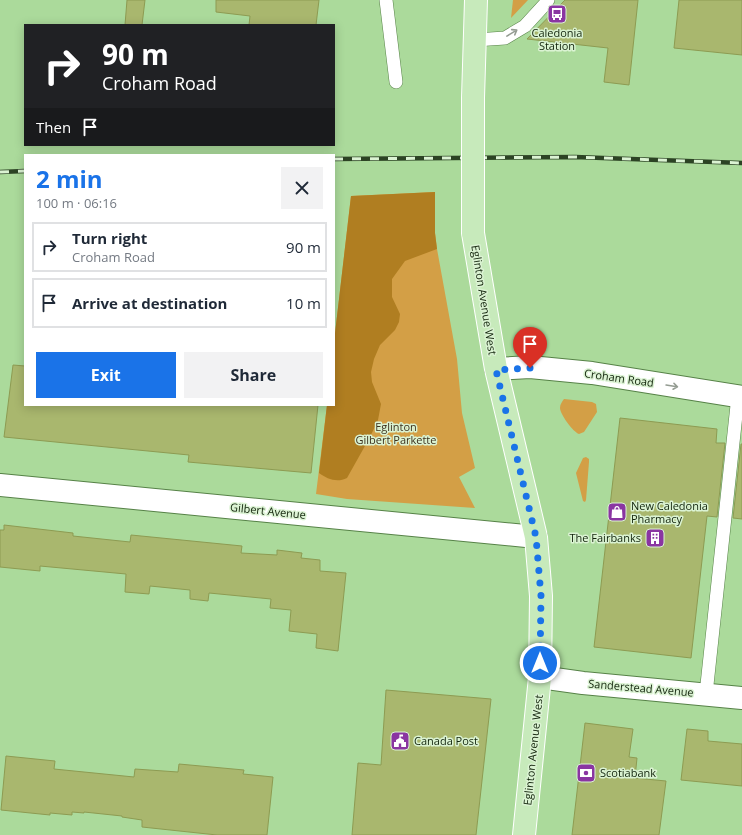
<!DOCTYPE html>
<meta charset="utf-8">
<style>
:root{--surface:#fff;--page:#f2f2f3;--text:#1f2937;--muted:#747a83;--line:#e0e1e3;--accent:#1a73e8}
body{margin:0;font-family:"Open Sans",sans-serif;background:var(--page);color:var(--text);height:100vh;display:flex;flex-direction:column;font-size:15px;white-space:nowrap}
*{box-sizing:border-box;margin:0}
p{font-size:13px;color:var(--muted)}
.icon{flex:none;width:22px;height:22px;fill:none;stroke:currentColor;stroke-width:2;stroke-linecap:round;stroke-linejoin:round}
.map{position:relative;flex:1;overflow:hidden}
.details{position:absolute;left:24px;top:154px;width:311px;height:252px;display:flex;flex-direction:column;background:var(--surface);border-radius:0px;box-shadow:0 2px 10px #0003}
.details>*{flex:none}
.banner{position:absolute;left:24px;top:24px;width:311px;height:122px;border-radius:0px;box-shadow:0 2px 10px #0003;background:#202124;color:#fff;overflow:hidden}
.pin{position:absolute;display:grid;place-items:center;width:34px;height:34px;color:#fff;margin:-41px -17px;border-radius:50% 50% 50% 0;rotate:-45deg;box-shadow:0 0 4px #0007}
.pin .icon{rotate:45deg}
.me{position:absolute;width:44px;margin:-22px;rotate:0deg;stroke-linejoin:round;filter:drop-shadow(0 0 3px #0008)}
.turn{display:flex;align-items:center;gap:14px;height:84px;padding:0 12px;font-size:18px}
.turn .icon{width:52px;height:52px;stroke-width:2.5}
.turn b{display:block;font-size:28px;line-height:34px}
.then{display:flex;align-items:center;height:38px;padding:0 12px;background:#0003;gap:8px;font-size:15px}
.round{display:grid;place-items:center;flex:none;width:42px;height:42px;border-radius:0px;background:var(--page)}
.headline{display:flex;align-items:center;justify-content:space-between;height:68px;padding:0 12px}
h1{font-size:24px;font-weight:700;line-height:30px;color:var(--accent)}
.primary-button{display:flex;gap:8px;margin-top:auto;padding:8px 12px}
.primary-button a{flex:1;height:46px;border-radius:0px;background:var(--accent);color:#fff;font-size:16px;font-weight:700;line-height:46px;text-align:center}
.primary-button a+a{background:var(--page);color:var(--text)}
ul{padding:0;list-style:none}
li{display:flex;align-items:center;gap:12px;height:50px;margin:0 8px 6px;padding:0 4px;border:2px solid var(--line);border-radius:0px}
li div{flex:1}
li b{display:block;font-size:15px}
li em{font-style:normal}
.map>svg:first-child{display:block}
</style>
<div class="map">
<svg width="742" height="835" viewBox="0 0 742 835">
<rect width="100%" height="100%" fill="#abda9b"/>
<g fill="#d39f46">
<path d="M513,0H528L511,18Z"/>
<path d="M435,192V233L437,249L457,359L462,413L475,468L459,477L475,508L347,499L316,494L327,405H334V342L351,196Z"/>
<path d="M564,399L592,402L596,404L597,412L584,432L579,434C573,432 560,414 560,408C560,404 562,402 564,399Z"/>
<path d="M586,457L589,459V462L586,500L585,502L583,501L576,473L583,458Z"/>
</g>
<path fill="#b07e21" d="M435,192V233L437,249L405,261L392,279V297L400,314L399,322L395,330L380,345L374,359L371,372L372,382L381,404L378,420L370,437L347,478C337,483 327,479 319,473L327,405H334V342L351,196Z"/>
<g fill="#a9b76e" stroke="#8d9b52">
<path d="M127,0H145L142,25H125Z"/>
<path d="M216,0H319L316,25H249L250,16L216,12Z"/>
<path d="M565,0H638L629,85L604,82L608,48L527,39Z"/>
<path d="M679,0H742V55L674,48Z"/>
<path d="M13,365L25,366V405H318L311,473L188,462L189,455L4,437Z"/>
<path d="M620,418L717,429L716,443H725L717,517L707,516L691,658L594,647Z"/>
<path d="M741,444H742V519L733,518Z"/>
<path d="M4,525L73,533V536L130,542L131,535L242,546L241,553L277,555V550L302,553L301,558L320,560V571L346,573L338,651L316,648L317,634L289,631L291,610L270,608L271,599L209,593L208,601L190,599V590L150,586L149,594L125,592L126,574L40,566V571L0,567V530H4Z"/>
<path d="M386,690L491,699L476,835H352L358,763L381,765Z"/>
<path d="M585,723L633,729L629,757L637,758L635,778L666,781L659,835H572Z"/>
<path d="M687,729L708,731V741L742,744V786L681,780Z"/>
<path d="M6,756L55,761L54,769L134,777L135,769L178,772L179,764L244,770L243,774L273,777L267,835H217L142,827V820L122,817V816L84,812V813L72,812V815L50,813V815L1,810Z"/>
</g>
<g fill="none" stroke-linecap="round" stroke-linejoin="round">
<g stroke="#568247" stroke-width="14">
<g id="service">
<path d="M386,0L396,82"/>
<path d="M475,40L505,38L525,26L546,3L548,0"/>
<path d="M706,694L738,396"/>
</g>
</g>
<g stroke="#568247" stroke-width="24">
<g id="minor">
<path d="M496,369L530,367L592,373L742,397"/>
<path d="M0,485L536,537"/>
<path d="M540,677L583,683L742,698"/>
</g>
</g>
<g stroke="#fff" stroke-width="24">
<g id="primary">
<path d="M473,98L476,0"/>
<path d="M473,233L496,369L536,537L541,596L540,677L524,835"/>
</g>
</g>
<use href="#service" stroke="#fff" stroke-width="13"/>
<use href="#minor" stroke="#fff" stroke-width="22"/>
<use href="#primary" stroke="#c7eabb" stroke-width="22"/>
<g stroke="#2c4324" stroke-width="4.5">
<g id="rail">
<path d="M334,159L575,157L742,163"/>
<path d="M0,172L25,171"/>
</g>
</g>
<use href="#rail" stroke="#dbf3d3" stroke-width="3" stroke-dasharray="9" stroke-linecap="butt"/>
<g stroke="#fff" stroke-width="24" stroke-linecap="butt">
<path id="primary-bridge" d="M473,98V233"/>
</g>
<use href="#primary-bridge" stroke="#c7eabb" stroke-width="22"/>
</g>
<defs><path id="oneway-shaft" d="M-6 0H5M1.5-3L5.5 0L1.5 3" fill="none" stroke-width="1.6" stroke-linecap="round" stroke-linejoin="round"/></defs>
<g stroke="#949c92">
<use href="#oneway-shaft" transform="translate(512 33) rotate(-31)"/>
<use href="#oneway-shaft" transform="translate(672 386) rotate(9)"/>
</g>
<g fill="none" stroke-linecap="round" stroke-linejoin="round">
<path stroke="#1a73e8" stroke-width="7" stroke-dasharray="0 12.6" d="M530,368L496,370L536,537L541,596L540,663"/>
</g>
<defs>
<g id="bus-square" transform="scale(1)"><rect x="-9" y="-9" width="18" height="18" rx="4" fill="#8a35a2" stroke="#dbf3d3"/><path d="M-5-6H5V4H4V6H2V4H-2V6H-4V4H-5ZM-3.5-4V0h7V-4ZM-3.5 1.2v1.5H-2V1.2ZM2 1.2v1.5H3.5V1.2Z" fill="#fff"/></g>
<g id="shop-square" transform="scale(1)"><rect x="-9" y="-9" width="18" height="18" rx="4" fill="#8a35a2" stroke="#dbf3d3"/><path d="M-5-2.5h2.3a2.7 3.5 0 0 1 5.4 0H5L5.5 6h-11ZM-1.5-2.5h3a1.5 2.3 0 0 0-3 0Z" fill="#fff"/></g>
<g id="building-square" transform="scale(1)"><rect x="-9" y="-9" width="18" height="18" rx="4" fill="#8a35a2" stroke="#dbf3d3"/><path d="M-4-6H4V6H1V3H-1V6H-4ZM-2.5-4.3h1.7v1.8h-1.7ZM.8-4.3h1.7v1.8H.8ZM-2.5-1h1.7V.8h-1.7ZM.8-1h1.7V.8H.8Z" fill="#fff"/></g>
<g id="civic-square" transform="scale(1)"><rect x="-9" y="-9" width="18" height="18" rx="4" fill="#8a35a2" stroke="#dbf3d3"/><path d="M-.6-6.5H3V-4.5H.6V-3L4-1V1h2V6H-6V1h2V-1L-.6-3ZM-1.2 2.5V6h2.4V2.5Z" fill="#fff"/></g>
<g id="bank-square" transform="scale(1)"><rect x="-9" y="-9" width="18" height="18" rx="4" fill="#8a35a2" stroke="#dbf3d3"/><path d="M-6-4H6V4H-6ZM0-2.3a2.3 2.3 0 1 0 0 4.6a2.3 2.3 0 1 0 0-4.6Z" fill="#fff"/></g>
</defs>
<g fill-rule="evenodd">
<use href="#bus-square" x="557" y="14"/>
<use href="#shop-square" x="617" y="512"/>
<use href="#building-square" x="655" y="538"/>
<use href="#civic-square" x="400" y="741"/>
<use href="#bank-square" x="586" y="773"/>
</g>
<g text-anchor="middle" stroke-width="3" stroke-linejoin="round" paint-order="stroke">
<g font-size="11" fill="#12240c" stroke="#dbf3d3" text-anchor="start">
<text x="557" y="37" text-anchor="middle">Caledonia<tspan x="557" dy="13">Station</tspan></text>
<text x="631" y="510">New Caledonia<tspan x="631" dy="13">Pharmacy</tspan></text>
<text x="641" y="542" text-anchor="end">The Fairbanks</text>
<text x="414" y="745">Canada Post</text>
<text x="600" y="777">Scotiabank</text>
</g>
<g font-size="11" fill="#12240c" stroke="#dbf3d3">
<text transform="translate(484 300) rotate(81)" y="4">Eglinton Avenue West</text>
<text transform="translate(619 378) rotate(8)" y="4">Croham Road</text>
<text transform="translate(268 511) rotate(6)" y="4">Gilbert Avenue</text>
<text transform="translate(641 688) rotate(5)" y="4">Sanderstead Avenue</text>
<text transform="translate(533 750) rotate(-84)" y="4">Eglinton Avenue West</text>
</g>
<g font-size="11" fill="#3e321e" stroke="#dbf3d3">
<text x="396" y="431">Eglinton<tspan x="396" dy="13">Gilbert Parkette</tspan></text>
</g>
</g>
</svg>
<div class="pin" style="left:530px;top:368px;background:#d93025"><svg class="icon" aria-label="arrive" viewBox="0 0 24 24"><path d="M6 21V4h12l-3 4 3 4H6"/></svg></div>
<svg class="me" style="left:540px;top:663px" viewBox="-20 -20 40 40"><circle r="17" fill="#1a73e8" stroke="#fff" stroke-width="3"/><path d="M0-11L8 9 0 5-8 9z" fill="#fff"/></svg>
<div class="banner">
<div class="turn"><svg class="icon" aria-label="right" viewBox="0 0 24 24"><path d="M7 20v-9h11M14 6l5 5-5 5"/></svg><div><b>90 m</b>Croham Road</div></div>
<div class="then">Then<svg class="icon" aria-label="arrive" viewBox="0 0 24 24"><path d="M6 21V4h12l-3 4 3 4H6"/></svg></div>
</div>
<section class="details">
<div class="headline"><div><h1>2 min</h1><p>100 m · 06:16</p></div><a class="round"><svg class="icon" aria-label="close" viewBox="0 0 24 24"><path d="M6 6l12 12M18 6L6 18"/></svg></a></div>
<ul>
<li><svg class="icon" aria-label="right" viewBox="0 0 24 24"><path d="M7 20v-9h11M14 6l5 5-5 5"/></svg><div><b>Turn right</b><p>Croham Road</p></div><em>90 m</em></li>
<li><svg class="icon" aria-label="arrive" viewBox="0 0 24 24"><path d="M6 21V4h12l-3 4 3 4H6"/></svg><div><b>Arrive at destination</b></div><em>10 m</em></li>
</ul>
<div class="primary-button"><a>Exit</a><a>Share</a></div>
</section>
</div>
